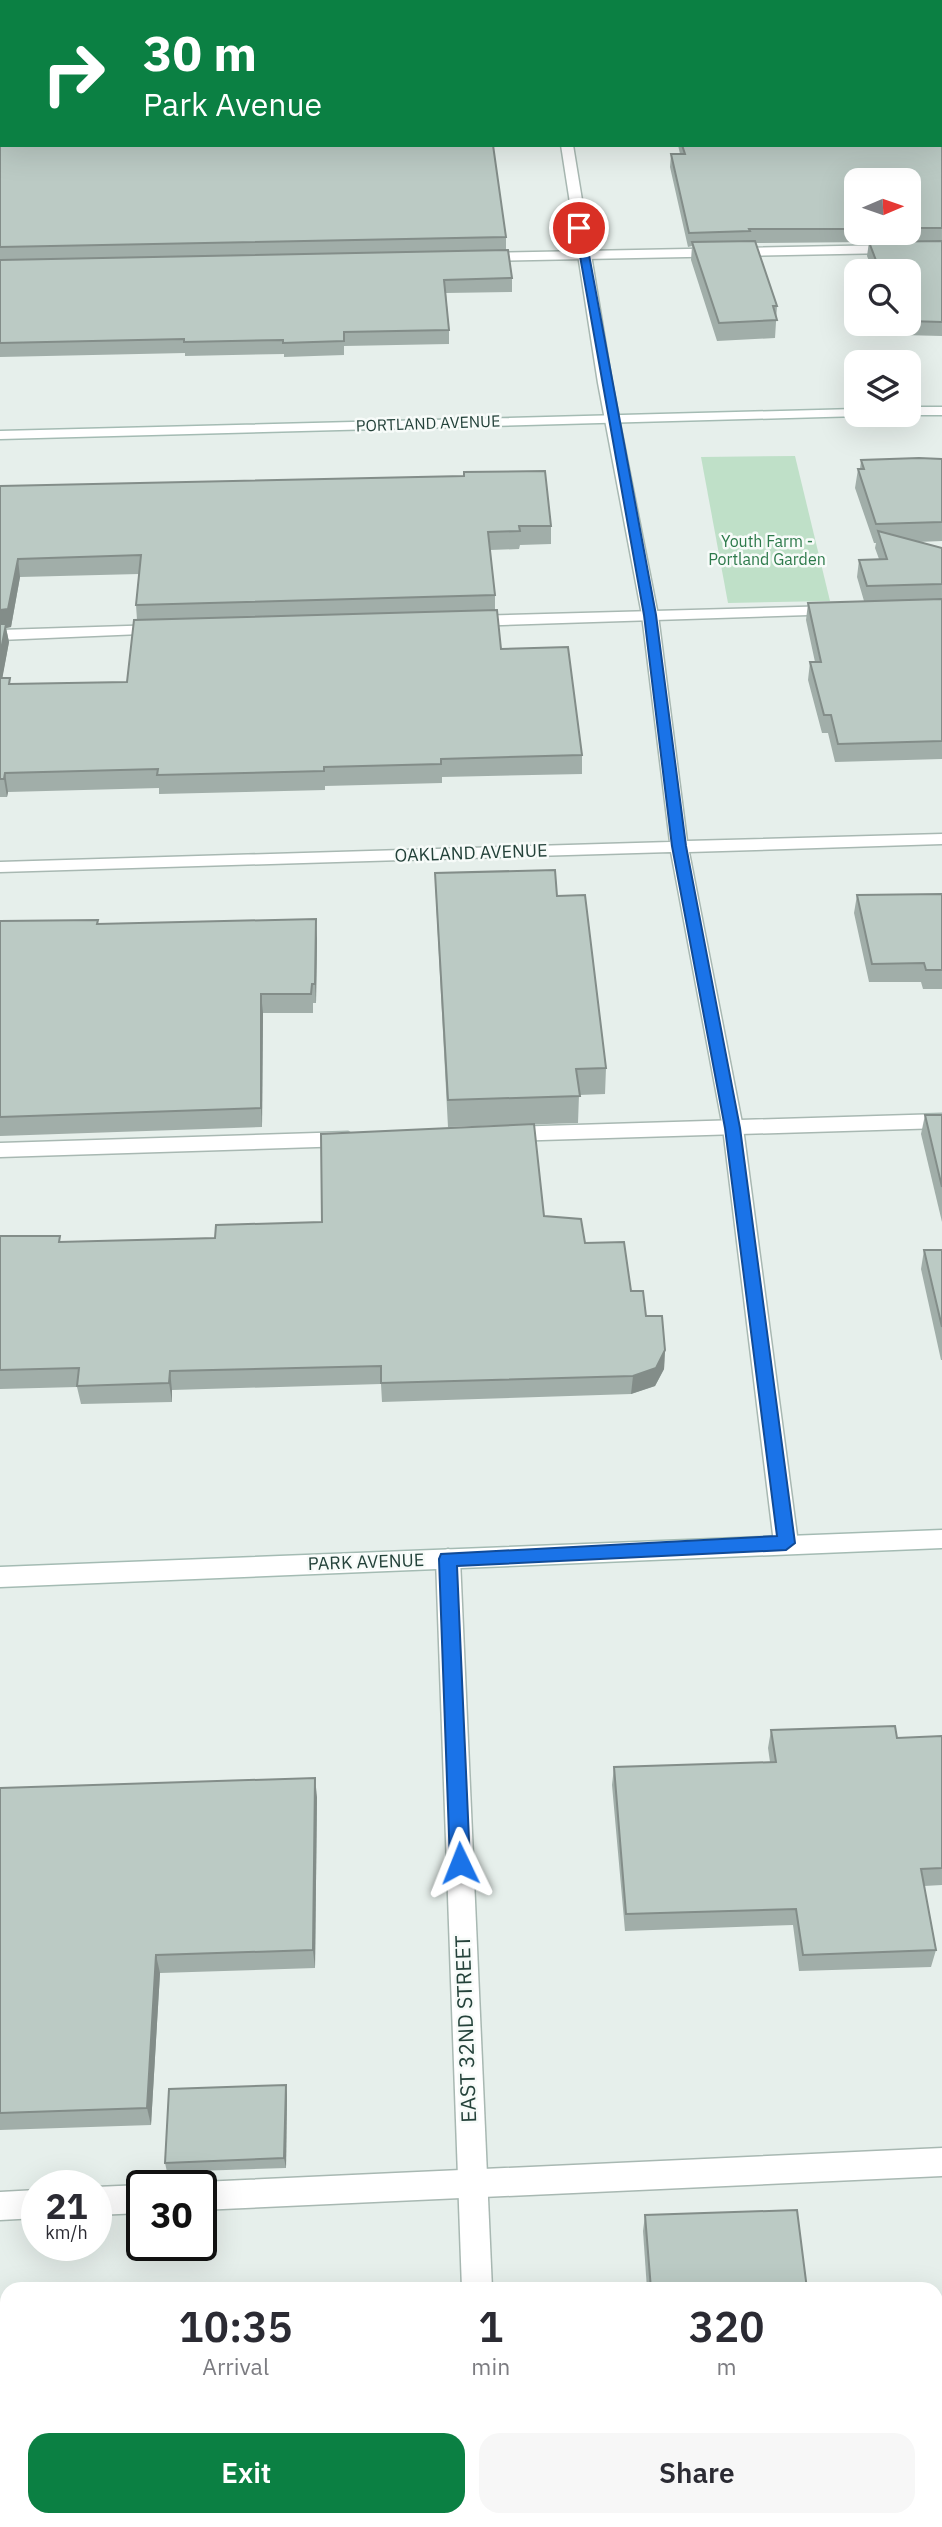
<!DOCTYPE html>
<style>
:root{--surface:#fff;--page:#f7f7f7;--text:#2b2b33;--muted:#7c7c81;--accent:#0b8043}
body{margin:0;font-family:"IBM Plex Sans",sans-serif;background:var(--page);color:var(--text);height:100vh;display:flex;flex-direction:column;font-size:26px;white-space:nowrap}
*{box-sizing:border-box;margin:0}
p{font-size:23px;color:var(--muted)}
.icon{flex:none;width:38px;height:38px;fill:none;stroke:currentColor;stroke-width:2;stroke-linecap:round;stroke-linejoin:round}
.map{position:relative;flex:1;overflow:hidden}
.side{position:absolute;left:0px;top:2282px;width:943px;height:245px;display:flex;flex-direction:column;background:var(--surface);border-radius:21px 21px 0 0;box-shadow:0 7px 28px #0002}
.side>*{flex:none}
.hud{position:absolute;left:0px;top:0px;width:943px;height:147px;box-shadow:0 7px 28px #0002;background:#0b8043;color:#fff;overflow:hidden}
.needle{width:46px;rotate:88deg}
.controls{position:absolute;left:844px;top:168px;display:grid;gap:14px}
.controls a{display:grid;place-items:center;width:77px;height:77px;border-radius:14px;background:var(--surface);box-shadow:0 7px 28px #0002;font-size:35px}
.speed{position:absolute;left:21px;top:2170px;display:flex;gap:14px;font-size:35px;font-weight:700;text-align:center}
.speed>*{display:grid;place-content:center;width:91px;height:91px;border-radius:50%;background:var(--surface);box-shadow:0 7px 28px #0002;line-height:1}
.speed small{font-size:18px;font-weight:400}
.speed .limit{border:4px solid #111;border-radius:10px;background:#fff;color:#111}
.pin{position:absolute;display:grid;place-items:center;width:60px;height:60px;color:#fff;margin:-30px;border:4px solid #fff;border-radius:50%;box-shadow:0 2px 7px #0007}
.me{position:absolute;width:77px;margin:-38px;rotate:358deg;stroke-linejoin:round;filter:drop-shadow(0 0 5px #0008)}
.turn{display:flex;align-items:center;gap:24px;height:147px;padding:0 28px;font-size:32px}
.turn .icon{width:91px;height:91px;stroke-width:2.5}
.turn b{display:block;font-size:49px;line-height:60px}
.eta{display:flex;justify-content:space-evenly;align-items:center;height:119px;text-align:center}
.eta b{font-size:42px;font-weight:600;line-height:49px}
.button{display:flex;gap:14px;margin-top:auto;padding:14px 28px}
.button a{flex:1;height:80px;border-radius:21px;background:var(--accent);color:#fff;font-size:28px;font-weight:600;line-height:80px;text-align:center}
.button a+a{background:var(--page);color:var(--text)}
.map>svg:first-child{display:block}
</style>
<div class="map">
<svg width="942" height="2527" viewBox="0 0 942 2527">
<rect width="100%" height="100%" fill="#e6efeb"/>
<path fill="#bfe0c8" d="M795,456L830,601L728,603L701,457Z"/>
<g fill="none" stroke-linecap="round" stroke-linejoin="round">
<g stroke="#a8b8b2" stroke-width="3">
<g id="lane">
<path d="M942,244V252L481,261L475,257L481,253Z"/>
<path d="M834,606L840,608V614L471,626L463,621L471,616Z"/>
<path d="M159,625L167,630L165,633L0,640V630Z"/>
<path d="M942,1114V1128L509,1141L499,1134L509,1127Z"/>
<path d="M348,1132L358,1139L348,1146L0,1157V1143Z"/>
<path d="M942,2148V2176L201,2210V2186H191L201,2182Z"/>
<path d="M142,2185L145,2186H142V2213L96,2215V2187Z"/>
<path d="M37,2190V2218L0,2220V2192Z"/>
</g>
</g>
<g stroke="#a8b8b2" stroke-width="3">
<g id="street">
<path d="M538,0H548L549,2H539Z"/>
<path d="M561,145H573L612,383L658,615L687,841L942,834V844L689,852L743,1128L798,1543L794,1550L786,1552L778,1550L774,1543L723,1128L671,852L0,872V862L670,842L642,615L598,383Z"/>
<path d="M448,1549L456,1552L460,1559L492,2289H462L436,1559L440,1552Z"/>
<rect x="470" y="2520" width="32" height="7"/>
</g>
</g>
<g stroke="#a4bbb3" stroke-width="3">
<g id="secondary">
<rect x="908" y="407" width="34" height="8"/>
<path d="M856,409V415L861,416L0,439V431Z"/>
<path d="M942,1530V1548L0,1587V1567Z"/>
</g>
</g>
<use href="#lane" fill="#fff" fill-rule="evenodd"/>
<use href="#street" fill="#fff" fill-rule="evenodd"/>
<use href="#secondary" fill="#fff" fill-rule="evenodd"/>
</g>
<g fill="#a1aea9" fill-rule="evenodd">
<path d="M0,0L2,2V145L506,237V250L512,278V292L446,293L449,330V344L344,346V355L284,357V354L185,356V353L0,357Z"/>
<path d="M642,0H942V336L902,335L898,324H908V271H873L867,256L869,242L756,243L777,306L775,338L717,341L691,260L692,246L688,247L670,167L671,154H680L678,145H942V2H642ZM856,180H908V233H856Z"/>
<path d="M942,459V541L918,542L942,548V759L835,762L828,733H822L808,680L810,662H815L806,620L808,603L864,601L857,577L859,560L879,559L875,548L876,543H874L855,488L858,469H860L861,460Z"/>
<path d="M0,486L551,526V544L520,545L519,549L490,550L495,595V610L501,649L582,755V774L442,777V783L325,786V790L159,794V788L8,792L7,797H0ZM139,574L136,605L137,620L127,682L11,684L2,678L9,642L6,628L11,627L20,577Z"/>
<path d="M435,873L557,896L606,1068L605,1094L579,1095L578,1123L448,1127L436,900Z"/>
<path d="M942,894V989H923L921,982H869L854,913L857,895Z"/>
<path d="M98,920V924L317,938L316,1003H313V1013H263L262,1127L0,1136V921Z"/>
<path d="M925,1115H942V1222L921,1134Z"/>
<path d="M544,1216L585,1243L631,1291L665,1350L664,1369L655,1386L631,1394L382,1402L381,1384L172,1390V1402L81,1404L77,1387L0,1389V1236L61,1242L215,1238Z"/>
<path d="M924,1250H942V1360H941L921,1269Z"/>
<path d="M771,1730L897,1738L942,1736V1885L924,1886L936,1950L931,1967L799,1971L793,1925L625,1931L612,1785L614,1767L770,1762L768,1748Z"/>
<path d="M0,1788L317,1797L315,1968L160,1973L151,2125L0,2130Z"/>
<path d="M286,2085L287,2095L286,2168L167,2172L165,2163Z"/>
<path d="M645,2215L807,2289H647L643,2231Z"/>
<path d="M703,2520H936L942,2527H704Z"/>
</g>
<g fill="#838d89">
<path d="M18,559L20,577L11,627L6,628L9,642L0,691V610Z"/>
<path d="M5,773L8,792L7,797L4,779Z"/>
<path d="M316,919L317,938L316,1003L315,984Z"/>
<path d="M261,994L263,1013L262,1127L261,1108Z"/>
<path d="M665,1350L664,1369L655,1386L631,1394L633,1376Z"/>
<path d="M170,1371L172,1390V1402L169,1383Z"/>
<path d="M315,1778L317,1797L315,1968L313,1950Z"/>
<path d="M156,1955L160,1973L151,2125L147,2108Z"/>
<path d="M286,2085L287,2095L286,2168L284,2158Z"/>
</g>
<g fill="#bbcac4" stroke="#838d89" stroke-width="2">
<path d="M0,0H479L480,2H2V19H0Z"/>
<path d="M646,0H942V228H908V180H856V229H749L750,231L689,233L671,154H685L682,145H942V2H646Z"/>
<path d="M0,28H2V129L0,128Z"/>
<path d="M0,139H2V145H493L506,237L0,247Z"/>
<path d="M755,241L777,306H773L777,320L719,323L692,242Z"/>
<path d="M942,241V322L908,321V271H880L869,242Z"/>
<path d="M508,250L512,278L444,280L449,330L344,332V341L283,343V340L184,342V339L0,343V260Z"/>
<path d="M919,458L942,459V522L876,524L858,469H864L861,460Z"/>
<path d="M545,471L551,526H519L520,531L488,532L495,595L136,605L141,555L18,559L8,609L0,610V486L464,476V472Z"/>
<path d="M878,531L942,548V584L867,586L859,560L887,559Z"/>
<path d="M942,599V741L838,744L831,715H824L810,662H821L808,603Z"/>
<path d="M497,610L501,649L568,647L582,755L441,759V764L324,767V771L157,775L158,769L5,773L4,779H0V678H10L9,684L127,682L134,620Z"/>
<path d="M0,624H6L0,655Z"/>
<path d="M555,870L557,896L585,895L606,1068L576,1069L580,1096L448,1100L435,873Z"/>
<path d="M942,894V970H926L924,963L872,964L857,895Z"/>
<path d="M316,919L315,984H312L311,994H261V1108L0,1117V921L98,920L97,924Z"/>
<path d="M925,1115H942V1187Z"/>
<path d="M534,1124L544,1216L581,1219L585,1243L624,1242L631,1291H643L646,1316H662L665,1350L656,1368L633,1376L381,1383V1366L170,1371L169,1383L77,1386L79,1368L0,1370V1236H60L59,1242L215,1238L216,1225L322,1222L321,1134Z"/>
<path d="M924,1250H942V1327Z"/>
<path d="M895,1726L897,1738L942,1736V1868L921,1869L936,1950L803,1955L796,1909L626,1914L614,1767L776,1762L771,1730Z"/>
<path d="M315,1778L313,1950L156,1955L147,2108L0,2113V1788Z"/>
<path d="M286,2085L284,2158L165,2163L169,2089Z"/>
<path d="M797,2210L807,2289H651L645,2215Z"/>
<path d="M936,2357H942V2527H708V2520H936Z"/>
<path d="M0,2498H7V2520H356V2527H0Z"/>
</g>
<path fill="#1a73e8" stroke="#114b97" stroke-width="2" d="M579,225L584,228L656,615L686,846L740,1128L795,1543L786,1550L457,1566L470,1863L467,1870L460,1872L453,1870L450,1863L439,1559L441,1554L777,1536L725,1128L672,846L644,615L575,228Z"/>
<g text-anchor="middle" stroke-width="5" stroke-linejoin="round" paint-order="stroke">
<g font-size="16" fill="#24423a" stroke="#f7fbf9">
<text transform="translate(428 423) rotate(-2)" y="6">PORTLAND AVENUE</text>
</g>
<g font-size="16" fill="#2d7a4b" stroke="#f7fbf9">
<text x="767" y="547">Youth Farm -<tspan x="767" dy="18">Portland Garden</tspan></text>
</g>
<g font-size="18" fill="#24423a" stroke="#f7fbf9">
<text transform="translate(471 853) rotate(-2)" y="6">OAKLAND AVENUE</text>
<text transform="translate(366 1562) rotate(-2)" y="6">PARK AVENUE</text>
</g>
<g font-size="21" fill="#24423a" stroke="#f7fbf9">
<text transform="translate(466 2029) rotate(-92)" y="7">EAST 32ND STREET</text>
</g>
</g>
</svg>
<div class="controls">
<a><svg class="needle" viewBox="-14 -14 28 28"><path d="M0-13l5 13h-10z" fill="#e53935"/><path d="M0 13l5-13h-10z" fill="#7c7c81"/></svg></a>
<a><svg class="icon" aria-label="search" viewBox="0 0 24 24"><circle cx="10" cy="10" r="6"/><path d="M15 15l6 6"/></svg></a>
<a><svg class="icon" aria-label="layers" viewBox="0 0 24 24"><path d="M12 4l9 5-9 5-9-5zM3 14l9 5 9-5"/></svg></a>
</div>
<div class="speed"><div>21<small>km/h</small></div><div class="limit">30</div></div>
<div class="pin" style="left:579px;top:228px;background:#d93025"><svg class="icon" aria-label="arrive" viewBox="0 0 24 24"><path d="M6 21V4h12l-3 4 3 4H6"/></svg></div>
<svg class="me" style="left:460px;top:1863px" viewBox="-20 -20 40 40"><path d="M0-17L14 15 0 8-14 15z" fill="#1a73e8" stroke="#fff" stroke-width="4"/></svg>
<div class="hud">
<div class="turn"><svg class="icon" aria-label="right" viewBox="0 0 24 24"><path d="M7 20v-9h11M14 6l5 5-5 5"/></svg><div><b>30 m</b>Park Avenue</div></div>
</div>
<section class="side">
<div class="eta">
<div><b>10:35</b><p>Arrival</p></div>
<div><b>1</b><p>min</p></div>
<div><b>320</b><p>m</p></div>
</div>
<div class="button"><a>Exit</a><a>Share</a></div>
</section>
</div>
